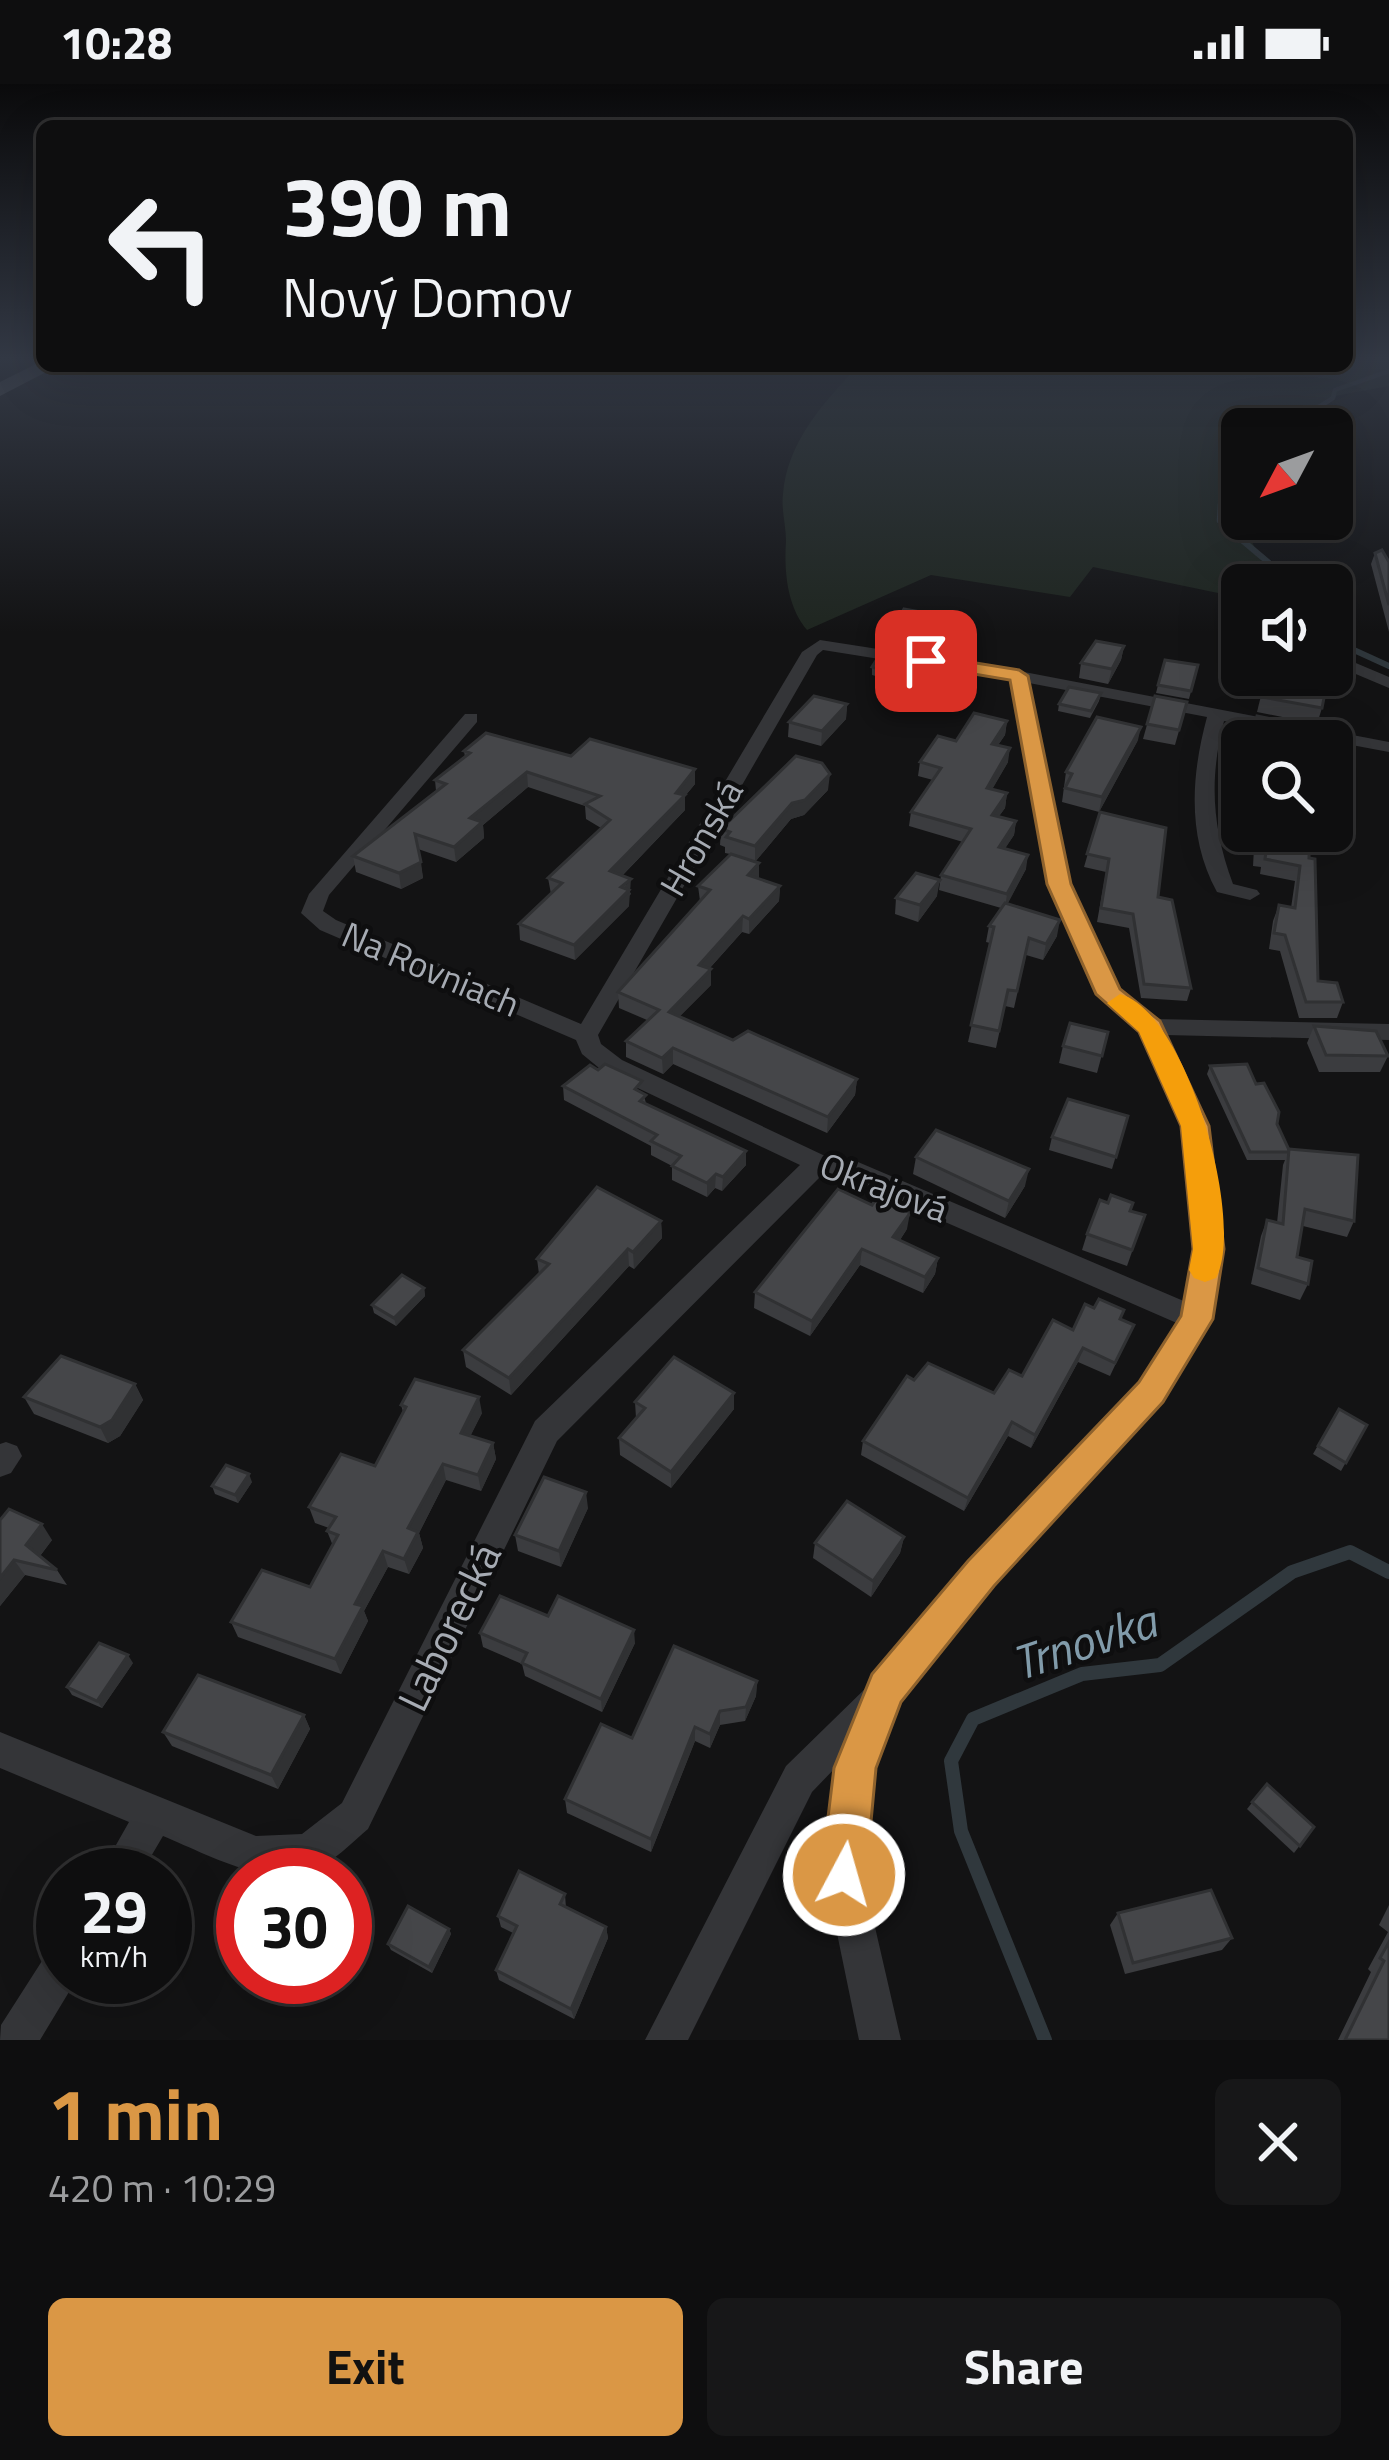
<!DOCTYPE html>
<meta charset="utf-8">
<style>
:root{--surface:#0e0e0f;--page:#171718;--text:#f1f3f6;--muted:#9b9c9e;--line:#2e2e2f;--accent:#da9745}
body{margin:0;font-family:"Titillium Web",sans-serif;background:var(--page);color:var(--text);height:100vh;display:flex;flex-direction:column;font-size:45px;white-space:nowrap}
*{box-sizing:border-box;margin:0}
p{font-size:39px;color:var(--muted)}
.icon{flex:none;width:66px;height:66px;fill:none;stroke:currentColor;stroke-width:2;stroke-linecap:round;stroke-linejoin:round}
.map{position:relative;height:1956px;overflow:hidden}
.sheet{display:flex;flex-direction:column;background:var(--surface);flex:1}
.sheet>*{flex:none}
.banner{position:absolute;left:36px;top:36px;width:1317px;height:252px;border-radius:18px;box-shadow:0 12px 48px #0002,0 0 0 3px var(--line);background:#0e0e0f;color:var(--text);overflow:hidden}
.needle{width:78px;rotate:229deg}
.tools{position:absolute;left:1221px;top:324px;display:grid;gap:24px}
.tools a{display:grid;place-items:center;width:132px;height:132px;border-radius:18px;background:var(--surface);box-shadow:0 12px 48px #0002,0 0 0 3px var(--line);font-size:60px}
.speed{position:absolute;left:36px;top:1764px;display:flex;gap:24px;font-size:60px;font-weight:700;text-align:center}
.speed>*{display:grid;place-content:center;width:156px;height:156px;border-radius:50%;background:var(--surface);box-shadow:0 12px 48px #0002,0 0 0 3px var(--line);line-height:1}
.speed small{font-size:30px;font-weight:400}
.speed .limit{border:18px solid #d22;background:#fff;color:#111}
.pin{position:absolute;display:grid;place-items:center;width:102px;height:102px;color:#fff;margin:-51px;border-radius:24px;box-shadow:0 6px 18px #0006}
.me{position:absolute;width:132px;margin:-66px;rotate:6deg;stroke-linejoin:round;filter:drop-shadow(0 0 9px #0008)}
.turn{display:flex;align-items:center;gap:42px;height:252px;padding:0 48px;font-size:54px}
.turn .icon{width:156px;height:156px;stroke-width:2.5}
.turn b{display:block;font-size:84px;line-height:102px}
.round{display:grid;place-items:center;flex:none;width:126px;height:126px;border-radius:18px;background:var(--page)}
.overview{display:flex;align-items:center;justify-content:space-between;height:204px;padding:0 48px}
h1{font-size:72px;font-weight:700;line-height:90px;color:var(--accent)}
.cta{display:flex;gap:24px;margin-top:auto;padding:24px 48px}
.cta a{flex:1;height:138px;border-radius:18px;background:var(--accent);color:#111;font-size:48px;font-weight:700;line-height:138px;text-align:center}
.cta a+a{background:var(--page);color:var(--text)}
.status{display:flex;justify-content:space-between;align-items:center;height:84px;padding:0 60px;background:var(--surface);direction:ltr}
.status svg{height:33px;fill:currentColor}
.map>svg:first-child{display:block}
</style>
<div class="status"><b>10:28</b><svg viewBox="0 0 49 12"><path d="M0 12V9h3v3zM5 12V6h3v6zM10 12V3h3v9zM15 12V0h3v12zM26 1h20v11H26zM47 4h2v5h-2z"/></svg></div>
<div class="map">
<svg width="1389" height="1956" viewBox="0 0 1389 1956">
<rect width="100%" height="100%" fill="#131314"/>
<path fill="#1f2620" d="M1347,274H1389V302L1335,312L1289,339L1294,345H1242V418L1236,425L1273,501H1242V514L1093,483L1070,513L931,491L807,546C787,522 784,488 786,457C786,441 781,425 783,410C787,358 824,318 858,282H1347Z"/>
<g fill="none" stroke-linecap="round" stroke-linejoin="round">
<g stroke="#30383d" stroke-width="4.5">
<path d="M1298,345L1297,337L1333,314L1335,306L1389,287"/>
<path d="M1242,385L1231,398L1241,412L1220,420L1219,437L1246,460"/>
</g>
<g stroke="#30383d" stroke-width="6">
<path d="M1243,457L1295,501"/>
<path d="M1332,556L1389,582"/>
</g>
<path stroke="#30383d" stroke-width="14" d="M1045,1956L961,1747L951,1677L973,1635L1082,1590L1160,1581L1292,1488L1350,1468L1389,1488"/>
<g fill="#343538" fill-rule="evenodd">
<path d="M820,556L1019,587L1389,658V668L1224,637C1209,695 1212,743 1233,800L1257,806L1260,810L1250,816L1217,808C1187,753 1191,692 1207,633L1029,599L1069,800L1119,906L1156,935L1389,940V956L1165,951L1208,1042L1223,1165L1211,1235L1162,1317L993,1500L899,1617L873,1684L863,1791L901,1956H859L825,1791L838,1681L812,1708L688,1956H645L786,1682L871,1599L969,1478L1140,1299L1179,1240L844,1094L823,1090L557,1357L368,1745C354,1757 340,1771 324,1781C279,1811 207,1770 163,1752L140,1791H99L129,1738L0,1684V1648L256,1752L302,1750L342,1719L535,1337L800,1081L604,988L582,970L576,956L320,846L301,829L309,810L465,630H477V638L329,811L323,827L336,836L581,940L802,568ZM823,566L1011,596L1049,800L1098,910L1140,947L1182,1042L1195,1165L1186,1218L858,1078L823,1071L622,976L601,960L598,951L817,571Z"/>
<path d="M1332,569L1389,593V604L1332,580Z"/>
<path d="M6,1358L17,1362L22,1372L11,1389L0,1393V1360Z"/>
<path d="M63,1860V1893H78L40,1956H0L1,1941L49,1866Z"/>
</g>
<path fill="#515357" fill-rule="evenodd" d="M42,277V282H53L50,286L0,312V298Z"/>
</g>
<g fill="#3b3c3f">
<path d="M1375,469L1389,478V548L1371,480Z"/>
<path d="M943,532L942,546L924,568L889,562L890,548Z"/>
<path d="M1124,562L1121,576L1108,600L1079,594L1081,579Z"/>
<path d="M1198,581L1189,615L1156,609L1158,601Z"/>
<path d="M872,583L909,584L898,598L872,591Z"/>
<path d="M1266,591L1322,624L1317,640L1257,628Z"/>
<path d="M1101,609L1099,617L1090,634L1058,627L1059,620Z"/>
<path d="M1155,612L1187,618L1175,661L1143,655Z"/>
<path d="M847,620L846,635L821,662L788,653L789,638Z"/>
<path d="M1007,637L1005,651L998,661L1008,678L992,705L1007,709L1005,724L999,732L1016,737L1014,751L1005,764L1026,785L1007,820L1057,852L1043,876L1026,871L1014,924L1005,922L996,964L968,958L990,859L986,858L989,842L1001,824L939,806L941,791L963,758L909,742L911,728L933,696L918,692L920,678L956,657Z"/>
<path d="M1138,656L1099,728L1062,718L1066,688Z"/>
<path d="M464,667L571,672L695,700L685,712V726L622,792L631,810L629,812V822L575,876L520,856L519,840L551,810L548,794L601,744L586,735L585,722L528,703L483,741L484,754L456,778L418,765L423,794L401,805L356,788L353,772L436,707L435,696L465,673Z"/>
<path d="M1242,694V744H1240L1241,731L1234,729Z"/>
<path d="M828,706L804,731L791,735L755,778L759,794L780,802L779,817L749,850L742,848L709,885L711,901L680,932L733,956L857,995L855,1011L827,1049L673,980L663,990L626,973V957L647,936L619,924L618,908L700,817L698,802L730,770L725,769V763L720,761L721,745Z"/>
<path d="M1100,728L1158,813L1191,904L1187,917L1141,914L1129,844L1097,838L1106,788L1084,783Z"/>
<path d="M1255,747H1310L1309,774L1318,897L1343,918L1337,934H1299L1280,867L1269,865L1273,837L1279,821L1291,824L1295,797L1260,790L1261,783L1253,782Z"/>
<path d="M937,812L918,838L895,830L896,814Z"/>
<path d="M1314,942L1388,972L1380,988H1319L1307,959Z"/>
<path d="M1108,948L1097,989L1059,979L1063,962Z"/>
<path d="M1210,982L1277,1040L1289,1065L1354,1137L1347,1153L1303,1142L1297,1173L1308,1200L1300,1216L1251,1200L1261,1152L1267,1136L1277,1139L1283,1081L1285,1076H1247L1207,990Z"/>
<path d="M563,1002L643,1009L646,1019L746,1067V1081L722,1107L715,1104L707,1113L672,1096V1082L651,1071V1062L564,1016Z"/>
<path d="M1128,1032L1112,1085L1049,1066L1052,1053Z"/>
<path d="M916,1073L1025,1102L1005,1134L913,1090Z"/>
<path d="M1130,1127L1145,1131L1127,1182L1082,1166L1087,1150Z"/>
<path d="M661,1137L662,1154L634,1185L629,1182L511,1311L466,1283L463,1266L539,1190L537,1175Z"/>
<path d="M907,1145L900,1156L938,1174L935,1190L923,1209L860,1181L810,1252L754,1224L755,1208Z"/>
<path d="M424,1204L425,1212L396,1242L374,1229L372,1221Z"/>
<path d="M1121,1236L1134,1241L1110,1292L1078,1278L1031,1364L1008,1352L964,1427L861,1371L863,1357L914,1296L994,1309L1022,1292L1073,1246Z"/>
<path d="M135,1300L143,1316L120,1352L108,1359L34,1330L24,1313Z"/>
<path d="M734,1309V1325L671,1404L620,1371L619,1354L636,1334L635,1318Z"/>
<path d="M401,1321L482,1329L470,1352L493,1359L496,1375L481,1407L446,1396L419,1449L423,1464L409,1490L388,1483L364,1527L368,1537L341,1590L238,1553L231,1538L310,1503L333,1462L327,1447L329,1444L315,1439L309,1423L375,1382L403,1328Z"/>
<path d="M1339,1325L1367,1341L1341,1387L1313,1370Z"/>
<path d="M252,1398L238,1419L215,1410L212,1402Z"/>
<path d="M588,1424L561,1483L518,1467L515,1451Z"/>
<path d="M0,1436L52,1456L40,1472L57,1486L67,1501L25,1491L0,1522Z"/>
<path d="M904,1453L900,1469L871,1513L813,1474L815,1459Z"/>
<path d="M548,1532L635,1559L602,1628L525,1592L522,1580L483,1563L480,1549Z"/>
<path d="M133,1579L102,1624L72,1611L67,1603Z"/>
<path d="M757,1597L756,1612L745,1637L720,1641L710,1664L695,1657L651,1768L567,1729L565,1715L632,1654Z"/>
<path d="M304,1631L310,1645L278,1705L172,1662L163,1648Z"/>
<path d="M1267,1700L1314,1743L1294,1769L1247,1725Z"/>
<path d="M565,1810L566,1824L606,1843L608,1854L574,1935L499,1896L496,1886L513,1849L501,1843L498,1832Z"/>
<path d="M1389,1821V1956H1338L1371,1888L1368,1885L1388,1848L1379,1841Z"/>
<path d="M1118,1829L1232,1854L1222,1866L1125,1890L1110,1841Z"/>
<path d="M449,1845L451,1850L432,1889L391,1866L388,1860Z"/>
</g>
<g fill="#303133">
<path d="M943,532L942,546L924,568L925,553Z"/>
<path d="M1124,562L1121,576L1108,600L1112,585Z"/>
<path d="M910,577L909,584L898,598V591Z"/>
<path d="M847,620L846,635L821,662L822,647Z"/>
<path d="M1007,637L1005,651L990,673L992,660Z"/>
<path d="M1141,643L1138,656L1099,728L1102,713Z"/>
<path d="M1010,664L1008,678L985,718L987,704Z"/>
<path d="M695,685V700L685,712V726L611,803L610,787Z"/>
<path d="M527,688L528,703L483,741L484,754L456,778L454,763L470,734Z"/>
<path d="M830,690L828,706L804,731L791,735L755,778V762L792,719Z"/>
<path d="M1007,709L1005,724L990,745L992,731Z"/>
<path d="M1016,737L1014,751L997,777L999,763Z"/>
<path d="M1028,771L1026,785L1005,825L1007,810Z"/>
<path d="M421,778L423,794L401,805L399,789Z"/>
<path d="M759,779V795L748,791Z"/>
<path d="M631,795L629,822L575,876L574,861Z"/>
<path d="M940,796L937,812L918,838L920,821Z"/>
<path d="M780,802L779,817L749,850V835Z"/>
<path d="M743,832L742,848L699,896V881Z"/>
<path d="M1060,836L1057,852L1043,876L1046,860Z"/>
<path d="M711,885V901L669,943V928Z"/>
<path d="M673,964V980L663,990L662,974Z"/>
<path d="M857,995L855,1011L827,1049L828,1033Z"/>
<path d="M746,1067V1081L722,1107L723,1093Z"/>
<path d="M1029,1085L1025,1102L1005,1134L1009,1117Z"/>
<path d="M716,1090L715,1104L707,1113V1099Z"/>
<path d="M910,1129L907,1145L891,1169L893,1153Z"/>
<path d="M661,1137L662,1154L634,1185L633,1168Z"/>
<path d="M628,1165L629,1182L511,1311L509,1294Z"/>
<path d="M862,1165L860,1181L810,1252L812,1237Z"/>
<path d="M938,1174L935,1190L923,1209L925,1193Z"/>
<path d="M424,1204L425,1212L396,1242L394,1234Z"/>
<path d="M1083,1264L1078,1278L1031,1364L1035,1351Z"/>
<path d="M135,1300L143,1316L120,1352L108,1359L100,1343Z"/>
<path d="M734,1309V1325L671,1404V1388Z"/>
<path d="M479,1313L482,1329L464,1365L461,1349Z"/>
<path d="M1012,1338L1008,1352L964,1427L968,1414Z"/>
<path d="M493,1359L496,1375L481,1407L478,1391Z"/>
<path d="M443,1380L446,1396L419,1449L423,1464L409,1490L404,1475L408,1444Z"/>
<path d="M249,1390L252,1398L238,1419L235,1411Z"/>
<path d="M586,1408L588,1424L561,1483L559,1467Z"/>
<path d="M42,1440L52,1456L36,1477L26,1461Z"/>
<path d="M904,1453L900,1469L871,1513L873,1497Z"/>
<path d="M383,1467L388,1483L364,1527L368,1537L341,1590L335,1575L355,1520Z"/>
<path d="M14,1476L25,1491L0,1522V1494Z"/>
<path d="M634,1546L635,1559L602,1628L601,1615Z"/>
<path d="M128,1571L133,1579L102,1624L97,1617Z"/>
<path d="M757,1597L756,1612L745,1637L746,1623Z"/>
<path d="M720,1627V1641L710,1664V1650Z"/>
<path d="M304,1631L310,1645L278,1705L271,1691Z"/>
<path d="M695,1643V1657L651,1768V1755Z"/>
<path d="M606,1843L608,1854L574,1935L571,1925Z"/>
<path d="M449,1845L451,1850L432,1889L429,1883Z"/>
</g>
<g fill="#454649" stroke="#303133" stroke-width="3">
<path d="M1382,466L1389,478V521L1375,469Z"/>
<path d="M904,525L943,532L925,553L890,548Z"/>
<path d="M1096,557L1124,562L1112,585L1081,579Z"/>
<path d="M879,572L910,577L898,591L872,583Z"/>
<path d="M1165,576L1198,581L1191,607L1158,601Z"/>
<path d="M1267,591H1309L1328,594L1322,624L1262,613Z"/>
<path d="M1069,603L1101,609L1091,627L1059,620Z"/>
<path d="M814,612L847,620L822,647L789,638Z"/>
<path d="M1155,612L1187,618L1179,646L1147,640Z"/>
<path d="M974,629L1007,637L992,660L1010,664L987,704L1007,709L992,731L1016,737L999,763L1028,771L1007,810L941,791L971,745L911,728L941,684L920,678L938,652L956,657Z"/>
<path d="M1257,632L1318,644L1316,657H1252Z"/>
<path d="M1097,633L1141,643L1102,713L1065,704L1072,690L1066,688Z"/>
<path d="M486,649L571,672L590,655L695,685L676,709L685,711L610,787L631,795L621,803L629,806L574,861L519,840L562,799L548,794L610,736L585,720L600,712L527,688L470,734L482,738L454,763L415,750L421,778L399,789L353,772L446,700L435,696L470,669L464,667Z"/>
<path d="M796,672L822,679L830,690L805,716L792,719L755,762L726,753L730,748L721,745Z"/>
<path d="M1100,728L1166,744L1158,813L1172,816L1191,904L1144,900L1133,830L1101,824L1109,775L1087,770Z"/>
<path d="M1260,747H1310L1309,774L1315,775L1318,897L1337,899L1343,918H1306L1285,851L1274,849L1279,821L1295,824L1300,782L1265,775L1266,768L1258,767Z"/>
<path d="M731,770L759,779L748,791L780,802L749,835L743,832L699,881L711,885L669,928L733,956L748,947L857,995L828,1033L673,964L662,974L626,957L659,926L618,908L710,806L698,802Z"/>
<path d="M916,789L940,796L920,821L896,814Z"/>
<path d="M1005,819L1060,836L1046,860L1029,854L1017,907L1008,906L999,947L971,941L994,843L989,842Z"/>
<path d="M1070,939L1108,948L1102,972L1063,962Z"/>
<path d="M1314,942L1376,947L1388,972L1326,971Z"/>
<path d="M605,980L642,997L635,1005L646,1011L640,1017L746,1067L723,1093L716,1090L707,1099L672,1082L681,1072L651,1057L657,1051L563,1002L590,981L598,986Z"/>
<path d="M1247,980L1256,1000L1264,999L1279,1028L1277,1040L1290,1068H1250L1210,982Z"/>
<path d="M1068,1015L1128,1032L1116,1073L1052,1053Z"/>
<path d="M936,1046L1029,1085L1009,1117L916,1073Z"/>
<path d="M1289,1065L1358,1071L1354,1137L1305,1125L1297,1173L1312,1177L1308,1200L1258,1184L1267,1136L1283,1140Z"/>
<path d="M597,1103L661,1137L633,1168L628,1165L509,1294L463,1266L549,1180L537,1175Z"/>
<path d="M838,1105L872,1121L877,1114L910,1129L893,1153L938,1174L925,1193L862,1165L812,1237L755,1208Z"/>
<path d="M1111,1111L1133,1119L1130,1127L1145,1131L1132,1166L1087,1150L1100,1116L1108,1119Z"/>
<path d="M402,1191L424,1204L394,1234L372,1221Z"/>
<path d="M1099,1215L1124,1226L1120,1235L1134,1241L1115,1279L1083,1264L1035,1351L1012,1338L968,1414L863,1357L907,1292L914,1296L928,1279L994,1309L1009,1286L1022,1292L1053,1236L1073,1246L1085,1220L1094,1224Z"/>
<path d="M61,1272L135,1300L112,1336L100,1343L24,1313Z"/>
<path d="M674,1273L734,1309L671,1388L619,1354L645,1324L635,1318Z"/>
<path d="M415,1295L479,1313L461,1349L493,1359L478,1391L443,1380L408,1444L418,1448L404,1475L383,1467L355,1520L363,1522L335,1575L231,1538L262,1486L310,1503L338,1451L327,1447L336,1433L309,1423L341,1370L375,1382L406,1323L401,1321Z"/>
<path d="M1339,1325L1367,1341L1346,1379L1318,1362Z"/>
<path d="M226,1381L249,1390L235,1411L212,1402Z"/>
<path d="M544,1393L586,1408L559,1467L515,1451Z"/>
<path d="M847,1417L904,1453L873,1497L815,1459Z"/>
<path d="M9,1425L42,1440L26,1461L57,1486L14,1476L0,1494V1436Z"/>
<path d="M500,1512L548,1532L558,1512L634,1546L601,1615L522,1579L527,1569L480,1549Z"/>
<path d="M99,1559L128,1571L97,1617L67,1603Z"/>
<path d="M674,1562L757,1597L746,1623L720,1627L710,1650L695,1643L651,1755L565,1715L601,1640L632,1654Z"/>
<path d="M198,1591L304,1631L271,1691L163,1648Z"/>
<path d="M1267,1700L1314,1743L1300,1762L1252,1718Z"/>
<path d="M519,1787L565,1810L560,1820L606,1843L571,1925L496,1886L517,1842L498,1832Z"/>
<path d="M1211,1806L1232,1854L1133,1879L1118,1829Z"/>
<path d="M408,1822L449,1845L429,1883L388,1860Z"/>
<path d="M243,1843V1876L228,1868Z"/>
<path d="M1389,1858V1956H1345L1384,1877L1380,1874Z"/>
</g>
<linearGradient id="sky" x2="0" y2="1"><stop stop-color="#0a0a0b"/><stop offset="0.5" stop-color="#333945"/><stop offset="1" stop-color="#333945" stop-opacity="0"/></linearGradient>
<rect width="1389" height="548" fill="url(#sky)"/>
<path fill="#da9745" stroke="#8e622d" stroke-width="3" d="M926,571L1019,586L1028,592L1071,800L1120,905L1160,937L1209,1042L1224,1165L1213,1235L1163,1318L994,1502L901,1618L876,1684L866,1791L859,1807L844,1813L828,1807L821,1791L834,1684L872,1590L968,1477L1139,1298L1181,1232L1193,1165L1181,1042L1139,948L1096,910L1047,800L1010,596L920,581V573Z"/>
<path fill="#f59e0b" d="M1120,910C1187,928 1246,1138 1216,1194L1205,1198L1194,1194L1189,1186L1193,1165L1181,1042L1139,948L1107,919Z"/>
<g text-anchor="middle" stroke-width="9" stroke-linejoin="round" paint-order="stroke">
<g font-size="36" fill="#a6abb3" stroke="#0e0e0f">
<text transform="translate(701 754) rotate(-60)" y="13">Hronská</text>
<text transform="translate(431 885) rotate(23)" y="13">Na Rovniach</text>
<text transform="translate(884 1103) rotate(21)" y="13">Okrajová</text>
</g>
<g font-size="42" fill="#a6abb3" stroke="#0e0e0f">
<text transform="translate(449 1543) rotate(-64)" y="15">Laborecká</text>
</g>
<g font-size="48" font-style="italic" fill="#819baa" stroke="#0e0e0f">
<text transform="translate(1084 1558) rotate(-18)" y="17">Trnovka</text>
</g>
</g>
</svg>
<div class="tools">
<a><svg class="needle" viewBox="-14 -14 28 28"><path d="M0-13l5 13h-10z" fill="#e53935"/><path d="M0 13l5-13h-10z" fill="#9b9c9e"/></svg></a>
<a><svg class="icon" aria-label="sound" viewBox="0 0 24 24"><path d="M4 9h4l5-4v14l-5-4H4zM17 9q2 3 0 6"/></svg></a>
<a><svg class="icon" aria-label="search" viewBox="0 0 24 24"><circle cx="10" cy="10" r="6"/><path d="M15 15l6 6"/></svg></a>
</div>
<div class="speed"><div>29<small>km/h</small></div><div class="limit">30</div></div>
<div class="pin" style="left:926px;top:577px;background:#d93025"><svg class="icon" aria-label="arrive" viewBox="0 0 24 24"><path d="M6 21V4h12l-3 4 3 4H6"/></svg></div>
<svg class="me" style="left:844px;top:1791px" viewBox="-20 -20 40 40"><circle r="17" fill="#da9745" stroke="#fff" stroke-width="3"/><path d="M0-11L8 9 0 5-8 9z" fill="#fff"/></svg>
<div class="banner">
<div class="turn"><svg class="icon" aria-label="left" viewBox="0 0 24 24"><path d="M17 20v-9H6M10 6l-5 5 5 5"/></svg><div><b>390 m</b>Nový Domov</div></div>
</div>
</div>
<section class="sheet">
<div class="overview"><div><h1>1 min</h1><p>420 m · 10:29</p></div><a class="round"><svg class="icon" aria-label="close" viewBox="0 0 24 24"><path d="M6 6l12 12M18 6L6 18"/></svg></a></div>
<div class="cta"><a>Exit</a><a>Share</a></div>
</section>
